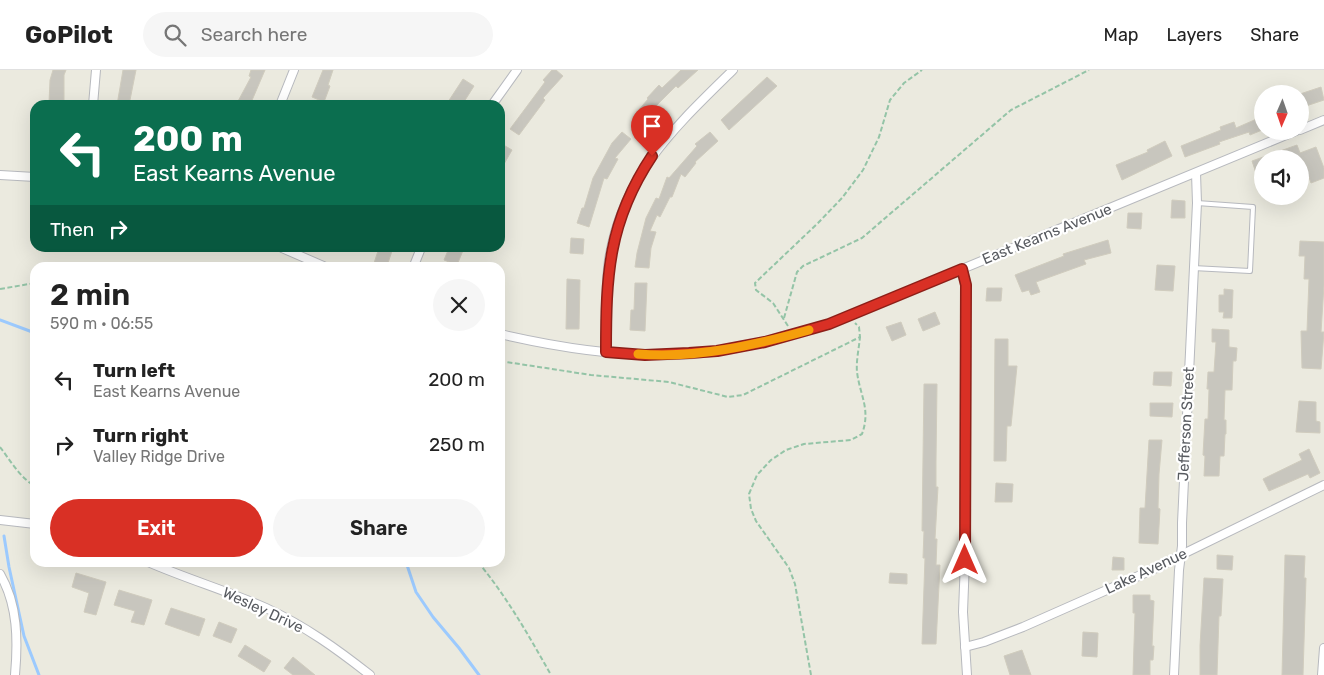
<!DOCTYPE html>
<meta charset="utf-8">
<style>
:root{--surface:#fff;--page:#f6f6f6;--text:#222;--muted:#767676;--line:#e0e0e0;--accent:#d93025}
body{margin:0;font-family:Rubik,sans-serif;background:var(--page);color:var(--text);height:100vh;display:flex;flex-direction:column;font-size:19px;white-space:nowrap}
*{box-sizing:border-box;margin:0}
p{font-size:16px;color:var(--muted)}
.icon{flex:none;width:28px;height:28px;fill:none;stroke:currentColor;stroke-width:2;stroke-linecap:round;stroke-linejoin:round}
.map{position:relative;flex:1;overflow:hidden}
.sheet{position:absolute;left:30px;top:192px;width:475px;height:305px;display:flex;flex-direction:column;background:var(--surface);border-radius:15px;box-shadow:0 5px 20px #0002}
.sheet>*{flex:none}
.banner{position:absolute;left:30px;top:30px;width:475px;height:152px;border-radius:15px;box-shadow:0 5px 20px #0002;background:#0b6e4f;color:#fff;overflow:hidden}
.needle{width:32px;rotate:182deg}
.fabs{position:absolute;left:1254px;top:15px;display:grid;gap:10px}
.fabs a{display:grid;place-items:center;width:55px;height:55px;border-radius:50%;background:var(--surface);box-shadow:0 5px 20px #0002;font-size:25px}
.pin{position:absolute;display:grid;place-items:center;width:42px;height:42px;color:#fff;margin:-51px -21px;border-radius:50% 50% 50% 0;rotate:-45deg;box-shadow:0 0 5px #0007}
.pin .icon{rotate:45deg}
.me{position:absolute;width:55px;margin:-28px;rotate:0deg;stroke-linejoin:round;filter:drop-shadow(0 0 4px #0008)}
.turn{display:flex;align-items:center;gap:18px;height:105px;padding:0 20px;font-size:22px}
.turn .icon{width:65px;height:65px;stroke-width:2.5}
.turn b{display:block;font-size:35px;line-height:42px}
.then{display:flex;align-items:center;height:48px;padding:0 20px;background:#0003;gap:10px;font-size:19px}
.round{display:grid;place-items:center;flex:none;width:52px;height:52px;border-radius:26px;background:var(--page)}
.overview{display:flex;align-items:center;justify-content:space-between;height:85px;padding:0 20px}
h1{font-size:30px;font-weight:600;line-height:38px}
.primary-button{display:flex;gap:10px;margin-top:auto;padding:10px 20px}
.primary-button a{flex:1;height:58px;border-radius:30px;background:var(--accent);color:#fff;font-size:20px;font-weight:600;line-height:58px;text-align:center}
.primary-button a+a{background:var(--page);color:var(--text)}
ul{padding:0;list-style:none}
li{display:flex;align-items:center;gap:15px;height:65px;padding:0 20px}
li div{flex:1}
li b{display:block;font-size:19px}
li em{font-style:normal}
header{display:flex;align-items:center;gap:30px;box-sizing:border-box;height:70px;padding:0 25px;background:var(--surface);border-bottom:1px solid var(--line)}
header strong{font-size:24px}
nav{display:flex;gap:28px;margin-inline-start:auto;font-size:18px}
.search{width:350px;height:45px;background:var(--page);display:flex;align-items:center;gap:12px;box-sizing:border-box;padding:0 18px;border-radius:28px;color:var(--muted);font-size:19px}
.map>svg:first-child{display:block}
</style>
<header>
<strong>GoPilot</strong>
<div class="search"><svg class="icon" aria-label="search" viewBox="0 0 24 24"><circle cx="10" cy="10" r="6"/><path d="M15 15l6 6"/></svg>Search here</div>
<nav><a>Map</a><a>Layers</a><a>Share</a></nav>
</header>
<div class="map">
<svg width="1324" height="605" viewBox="0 0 1324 605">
<rect width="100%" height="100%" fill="#ebeadf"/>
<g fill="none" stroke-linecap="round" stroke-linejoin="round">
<g stroke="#9ccafe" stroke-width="3">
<path d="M0,250L35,263"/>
<path d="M4,466L9,497L24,566L39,605"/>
<path d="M406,492L416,522L433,547L459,578L479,605"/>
</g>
</g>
<g fill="#c8c6be" stroke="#d0ccbe">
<path d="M53,0H66L64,5V33H49L50,10Z"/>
<path d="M123,0H136L129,35H117Z"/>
<path d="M251,0H265L250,35H236L251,7L249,6Z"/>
<path d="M323,0H333L328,15L330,16L324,32L312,27Z"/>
<path d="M552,0H556L563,6L543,28L545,30L519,65L510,59L545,12L543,10Z"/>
<path d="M681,0H698L678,18L676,16L649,43L650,44L641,54L633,47L648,29L647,28L659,15L662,18Z"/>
<path d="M767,7L777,16L729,60L721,50Z"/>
<path d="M463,9L474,16L462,35H446Z"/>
<path d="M1321,17L1324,30L1300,38V24Z"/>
<path d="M1259,48L1262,60L1250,65L1249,62L1219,72L1220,74L1185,87L1181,76L1221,60L1220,57L1234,52L1236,58Z"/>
<path d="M622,62L631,69L615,88L618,89L607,109L604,108L589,157L577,153L582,138H584L593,108L612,73Z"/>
<path d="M710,62L718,71L695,92L696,93L685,107L681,104L672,127H670L660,147L657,145L650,161L656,162L651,178L649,198L635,197L637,183L646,148L656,128L659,129L667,107L669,108L697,76L695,74Z"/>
<path d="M1165,71L1172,86L1122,110L1116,95L1148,82L1147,80Z"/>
<path d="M500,73L512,80L500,101Z"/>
<path d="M1297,75L1300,83L1316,77L1324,98V108L1311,113L1307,101L1300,104V89H1262L1261,118L1252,91Z"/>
<path d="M1172,130L1185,131V148H1171Z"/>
<path d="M1128,143H1142L1141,159L1127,158Z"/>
<path d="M571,168L584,169L583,184L570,183Z"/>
<path d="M1108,170L1111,183L1084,190L1086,194L1036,212L1040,222L1031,225L1029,220L1022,222L1015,205L1064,186L1063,184Z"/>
<path d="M1300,171L1324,172V215L1321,262H1324L1321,299L1302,298L1301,261H1307L1309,209H1304L1305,186H1299Z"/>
<path d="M379,178H393L387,196L374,193Z"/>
<path d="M449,178H464L457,195L444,190Z"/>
<path d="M1157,195L1175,196L1173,221L1155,220Z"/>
<path d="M567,209L580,210L579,259H566Z"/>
<path d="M635,213H647L645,261L630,260L631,240H634Z"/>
<path d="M987,218H1002L1001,231H986Z"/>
<path d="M1224,219L1233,220L1232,248H1223L1224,242H1219V225H1224Z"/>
<path d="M935,242L940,254L923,261L918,249Z"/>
<path d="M901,252L906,265L892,271L886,257Z"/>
<path d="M1212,259L1229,260V277L1237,278L1236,291H1233L1232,320H1225L1224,350H1226V364H1225L1224,386H1220L1219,406H1204L1205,386L1203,385L1205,349H1208L1209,319H1207L1208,302H1214L1216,272H1212Z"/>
<path d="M995,269H1008V296H1017L1011,356H1007L1006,391H994Z"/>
<path d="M1154,302H1172L1171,316L1153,315Z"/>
<path d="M924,314H937L936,391V417H938L935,469H937L936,495H940L936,574H922L925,488H923L924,461H922Z"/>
<path d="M1299,331L1316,332V351L1320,352V363L1296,362Z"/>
<path d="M1150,333H1173L1172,347L1150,346Z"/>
<path d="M1149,370H1162L1159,404L1158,438L1160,439L1158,474L1139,473L1140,438H1145Z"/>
<path d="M1309,379L1320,403L1310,408L1308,404L1269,421L1263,409L1302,390L1299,384Z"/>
<path d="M996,413L1013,414L1012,432H995Z"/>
<path d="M1217,485L1233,486L1232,500L1217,499Z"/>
<path d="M1285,485L1305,486L1304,508H1306L1303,605H1282Z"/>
<path d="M1113,487L1124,488V500H1112Z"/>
<path d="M76,503L106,512L96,545L84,542L89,523L72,517Z"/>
<path d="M890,503L907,504V514L889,513Z"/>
<path d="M1204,508L1223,509L1221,546H1219L1217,605H1200V576Z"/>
<path d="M119,520L152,530L144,555L131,552L135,541L114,535Z"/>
<path d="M1133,525H1150V530L1154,531L1152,576H1154L1153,590H1150V605H1133L1135,543H1133Z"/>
<path d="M171,538L205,549L199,566L165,554Z"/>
<path d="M219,552L237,559L231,573L213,566Z"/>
<path d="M1083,562L1098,563L1097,587L1082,586Z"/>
<path d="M245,575L271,591L264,602L238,586Z"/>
<path d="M1022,580L1031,605H1010L1004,586Z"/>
<path d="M293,587L315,605H293L284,598Z"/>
</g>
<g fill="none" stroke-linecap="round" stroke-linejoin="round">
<g stroke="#b7b9be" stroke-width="6">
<path id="lane" d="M1193,198L1250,201L1253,137L1197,133"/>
</g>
<g stroke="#b7b9be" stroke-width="10">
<g id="street">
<path d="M93,35L96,0"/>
<path d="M280,35L294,0"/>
<path d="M492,35L517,0"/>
<path d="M1300,60L1324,50"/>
<path d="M0,105L35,107"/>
<path d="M282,178L328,198"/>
<path d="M413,198L421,178"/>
<path d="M962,199L966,215L965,490L963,542L967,605"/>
<path d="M500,264C569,280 648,292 719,281C756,275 793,264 829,254L1296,61"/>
<path d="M606,281C606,251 605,220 609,190C622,105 675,57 733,0"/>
<path d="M0,450L35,454"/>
<path d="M148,492C187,509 228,521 266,538C305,556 337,579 370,605"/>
<path d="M0,504C18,535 18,571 15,605"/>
<path d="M965,577L984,572L1023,557L1161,496L1181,485L1324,415"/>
<path d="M1174,605L1179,500L1182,476V453L1197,133L1196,103"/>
<path d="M1322,605L1324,578"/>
</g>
</g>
<g stroke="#94c4a7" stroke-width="2" stroke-dasharray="5 2.5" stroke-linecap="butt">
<path d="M0,219L35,213"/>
<path d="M784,248L797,202L803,196L862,168L1011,40L1089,0"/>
<path d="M788,256L773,233L756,220L755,213L818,153L842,128L863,100L879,67L890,30L904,13L922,0"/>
<path d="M500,291L591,305L669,312L728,327L743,325L860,267L859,257L855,253"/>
<path d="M0,377C10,390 20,408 35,416"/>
<path d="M478,492C507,527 529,566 551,605"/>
<path d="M811,605L795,514L789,498L756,451L751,439L749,424L757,405L771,390L786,380L804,374L851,370L862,364C871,339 860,326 857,302C856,291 859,278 860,267"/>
</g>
<use href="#lane" stroke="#fff" stroke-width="4"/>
<use href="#street" stroke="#fff" stroke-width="8"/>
</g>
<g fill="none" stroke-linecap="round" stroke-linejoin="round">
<g stroke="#8d1f18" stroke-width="12">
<path id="route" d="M652,86C608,152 606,206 606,282L645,285L689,283L717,281L765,272L829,254L962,199L966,215L965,490"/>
</g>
<use href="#route" stroke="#d93025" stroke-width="9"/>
<path stroke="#f59e0b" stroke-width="9" d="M638,284C694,289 756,275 809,260"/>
</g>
<g text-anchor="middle" stroke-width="4.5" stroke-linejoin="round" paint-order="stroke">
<g font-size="15" fill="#585b60" stroke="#fff">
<text transform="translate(1047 164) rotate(-22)" y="5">East Kearns Avenue</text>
<text transform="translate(1186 354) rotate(-87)" y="5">Jefferson Street</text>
<text transform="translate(1146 501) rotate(-25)" y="5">Lake Avenue</text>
<text transform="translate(263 540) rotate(25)" y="5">Wesley Drive</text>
</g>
</g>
</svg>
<div class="fabs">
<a><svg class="needle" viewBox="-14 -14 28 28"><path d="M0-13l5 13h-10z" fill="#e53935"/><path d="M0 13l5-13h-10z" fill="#767676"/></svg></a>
<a><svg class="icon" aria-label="sound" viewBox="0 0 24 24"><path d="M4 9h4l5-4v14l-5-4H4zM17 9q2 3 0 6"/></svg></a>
</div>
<div class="pin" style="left:652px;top:86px;background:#d93025"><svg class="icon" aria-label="arrive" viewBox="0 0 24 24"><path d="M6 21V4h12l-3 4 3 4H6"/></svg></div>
<svg class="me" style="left:965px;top:490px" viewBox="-20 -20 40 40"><path d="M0-17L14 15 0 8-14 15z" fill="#d93025" stroke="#fff" stroke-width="4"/></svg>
<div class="banner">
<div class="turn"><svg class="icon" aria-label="left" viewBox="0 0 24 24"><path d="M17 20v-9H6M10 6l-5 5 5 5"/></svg><div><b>200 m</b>East Kearns Avenue</div></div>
<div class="then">Then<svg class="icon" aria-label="right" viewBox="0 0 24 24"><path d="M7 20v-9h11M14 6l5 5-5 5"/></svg></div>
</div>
<section class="sheet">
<div class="overview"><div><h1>2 min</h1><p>590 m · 06:55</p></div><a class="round"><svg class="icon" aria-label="close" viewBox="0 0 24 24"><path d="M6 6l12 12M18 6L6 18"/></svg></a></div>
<ul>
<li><svg class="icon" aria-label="left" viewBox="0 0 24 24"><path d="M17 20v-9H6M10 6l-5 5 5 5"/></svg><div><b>Turn left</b><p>East Kearns Avenue</p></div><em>200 m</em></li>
<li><svg class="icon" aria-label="right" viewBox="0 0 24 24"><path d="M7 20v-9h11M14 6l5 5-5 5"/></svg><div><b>Turn right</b><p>Valley Ridge Drive</p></div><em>250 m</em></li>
</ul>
<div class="primary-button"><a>Exit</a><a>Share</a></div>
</section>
</div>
